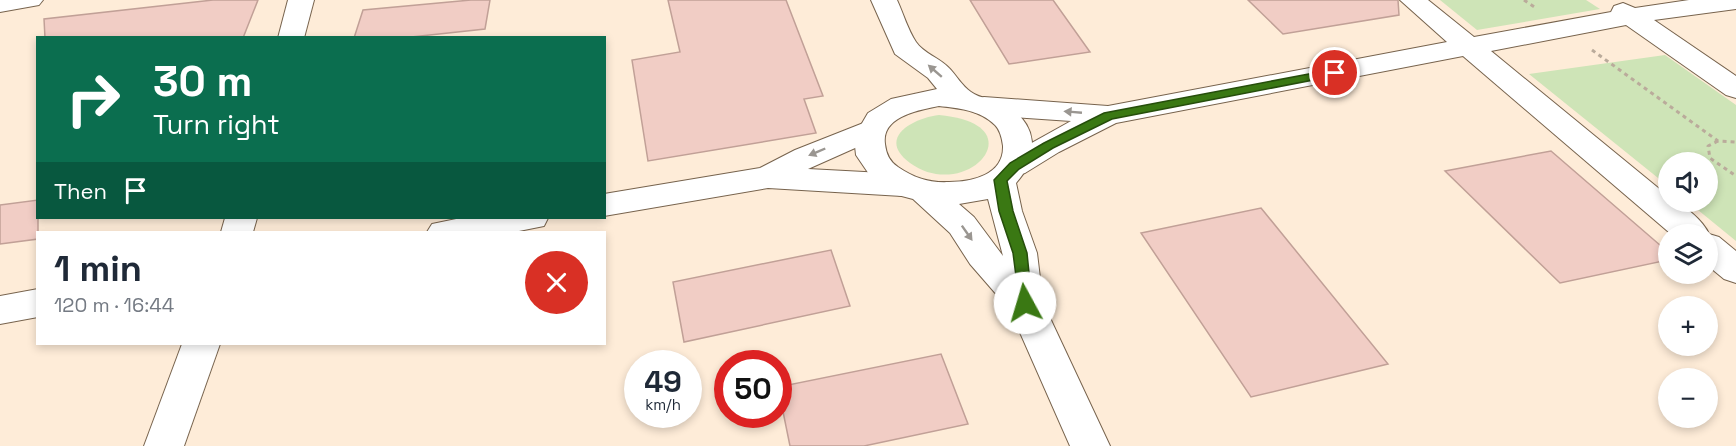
<!DOCTYPE html>
<meta charset="utf-8">
<style>
:root{--surface:#fff;--page:#f2f2f3;--text:#1f2937;--muted:#747a83}
body{margin:0;font-family:"Space Grotesk",sans-serif;background:var(--page);color:var(--text);height:100vh;display:flex;flex-direction:column;font-size:22px;white-space:nowrap}
*{box-sizing:border-box;margin:0}
p{font-size:20px;color:var(--muted)}
.icon{flex:none;width:33px;height:33px;fill:none;stroke:currentColor;stroke-width:2;stroke-linecap:round;stroke-linejoin:round}
.map{position:relative;flex:1;overflow:hidden}
.sheet{position:absolute;left:36px;top:231px;width:570px;height:114px;display:flex;flex-direction:column;background:var(--surface);border-radius:0px;box-shadow:0 3px 9px #0003}
.sheet>*{flex:none}
.top-card{position:absolute;left:36px;top:36px;width:570px;height:183px;border-radius:0px;box-shadow:0 3px 9px #0003;background:#0b6e4f;color:#fff;overflow:hidden}
.tools{position:absolute;left:1658px;top:152px;display:grid;gap:12px}
.tools a{display:grid;place-items:center;width:60px;height:60px;border-radius:50%;background:var(--surface);box-shadow:0 3px 9px #0003;font-size:30px}
.speed{position:absolute;left:624px;top:350px;display:flex;gap:12px;font-size:30px;font-weight:700;text-align:center}
.speed>*{display:grid;place-content:center;width:78px;height:78px;border-radius:50%;background:var(--surface);box-shadow:0 3px 9px #0003;line-height:1}
.speed small{font-size:15px;font-weight:400}
.speed .limit{border:9px solid #d22;background:#fff;color:#111}
.pin{position:absolute;display:grid;place-items:center;width:51px;height:51px;color:#fff;margin:-26px;border:3px solid #fff;border-radius:50%;box-shadow:0 2px 6px #0007}
.me{position:absolute;width:66px;margin:-33px;rotate:354deg;stroke-linejoin:round;filter:drop-shadow(0 0 4px #0008)}
.turn{display:flex;align-items:center;gap:21px;height:126px;padding:0 18px;font-size:27px}
.turn .icon{width:78px;height:78px;stroke-width:2.5}
.turn b{display:block;font-size:42px;line-height:51px}
.then{display:flex;align-items:center;height:57px;padding:0 18px;background:#0003;gap:12px;font-size:22px}
.round{display:grid;place-items:center;flex:none;width:63px;height:63px;border-radius:32px;background:var(--page)}
.head{display:flex;align-items:center;justify-content:space-between;height:102px;padding:0 18px}
h1{font-size:36px;font-weight:600;line-height:45px}
.map>svg:first-child{display:block}
</style>
<div class="map">
<svg width="1736" height="446" viewBox="0 0 1736 446">
<rect width="100%" height="100%" fill="#feecd8"/>
<g fill="#cee4b7">
<path d="M1440,0H1586L1600,9L1477,30Z"/>
<path d="M1665,55L1736,105V241L1687,201H1707V162H1668V186L1529,74Z"/>
<path d="M939,115C1039,124 966,204 910,163C876,138 913,118 939,115Z"/>
</g>
<g fill="#f1cdc5" stroke="#c1a097" stroke-width="1.5">
<path d="M213,0H258L243,38H45L44,19Z"/>
<path d="M471,0H490L485,29L402,38H354L363,10Z"/>
<path d="M668,0H786L823,96L804,99L816,133L648,161L632,60L680,52Z"/>
<path d="M970,0H1053L1090,52L1009,64Z"/>
<path d="M1248,0H1398L1399,15L1283,34Z"/>
<path d="M1551,151L1668,252V260L1560,283L1445,171Z"/>
<path d="M38,200V239L0,244V205Z"/>
<path d="M1261,208L1388,364L1251,397L1141,233Z"/>
<path d="M831,250L850,306L684,342L673,282Z"/>
<path d="M941,354L968,424L864,446H790L778,387Z"/>
</g>
<g fill="none" stroke-linecap="round" stroke-linejoin="round">
<g stroke="#77634d" stroke-width="2">
<g id="minor">
<path d="M0,0H43L39,5L0,12Z"/>
<path d="M288,0H314L304,38H278Z"/>
<path d="M1400,0H1428L1474,37L1611,12L1614,6L1623,3L1635,8L1689,0H1736V9L1654,20L1736,76V98L1726,95L1626,25L1491,51L1668,196V201C1682,201 1704,222 1709,234L1719,237L1736,251V283L1724,279L1707,265V234H1671L1463,56L1116,123L1059,152L1025,173L1014,176L1003,173L998,166L1003,159L1071,121L984,115L974,112L970,106L974,100L984,97L1108,106L1447,42Z"/>
<path d="M871,120L882,122L886,129L882,136L808,169L902,174L913,177L918,185L913,193L902,196L768,188L604,216V194L760,168L795,150Z"/>
<path d="M225,218H257L253,232H221Z"/>
<path d="M461,218H548L544,226L514,232H427L432,224Z"/>
<path d="M38,289V317L0,324V296Z"/>
<path d="M182,344H220L184,446H144Z"/>
</g>
</g>
<g stroke="#77634d" stroke-width="2">
<path id="major" d="M871,0H897C903,13 908,30 916,42C923,53 940,58 949,68C956,75 962,86 971,92C980,99 995,99 1005,105C1038,123 1040,157 1016,183L1022,211L1037,253L1043,303L1110,446H1070L1010,310L970,264L950,233L913,199L894,194L873,180L856,155L854,137L868,113L891,99L937,89L928,78L895,54ZM939,106C958,108 980,110 995,125C1000,130 1002,138 1003,146C1004,175 972,182 949,182C929,183 914,178 898,167C889,161 886,153 885,144C881,116 920,110 939,106ZM988,199L1003,256L974,217L959,204Z"/>
</g>
<g stroke="#baab9b" stroke-width="3" stroke-dasharray="4 4" stroke-linecap="butt">
<path d="M1524,0L1536,8"/>
<path d="M1592,50L1718,141L1736,142"/>
<path d="M1718,141L1708,146L1710,158L1736,176"/>
</g>
<use href="#minor" fill="#fff" fill-rule="evenodd"/>
<use href="#major" fill="#fff" fill-rule="evenodd"/>
</g>
<defs><path id="oneway-solid" d="M-6-.8H1V-3.2L6.5 0L1 3.2V.8H-6Z" transform="scale(1.5)"/></defs>
<g fill="#9a9691">
<use href="#oneway-solid" transform="translate(935 71) rotate(-139)"/>
<use href="#oneway-solid" transform="translate(1073 112) rotate(-175)"/>
<use href="#oneway-solid" transform="translate(817 152) rotate(157)"/>
<use href="#oneway-solid" transform="translate(967 233) rotate(55)"/>
</g>
<path fill="#3a7813" stroke="#264e0c" stroke-width="1.5" d="M1335,69L1340,73L1339,75L1112,119L1053,148L1019,169L1007,181L1013,211L1027,253L1032,303L1030,307H1020L1013,253L999,211L994,180L1010,163L1044,143L1104,113Z"/>
</svg>
<div class="tools">
<a><svg class="icon" aria-label="sound" viewBox="0 0 24 24"><path d="M4 9h4l5-4v14l-5-4H4zM17 9q2 3 0 6"/></svg></a>
<a><svg class="icon" aria-label="layers" viewBox="0 0 24 24"><path d="M12 4l9 5-9 5-9-5zM3 14l9 5 9-5"/></svg></a>
<a>+</a>
<a>−</a>
</div>
<div class="speed"><div>49<small>km/h</small></div><div class="limit">50</div></div>
<div class="pin" style="left:1335px;top:73px;background:#d93025"><svg class="icon" aria-label="arrive" viewBox="0 0 24 24"><path d="M6 21V4h12l-3 4 3 4H6"/></svg></div>
<svg class="me" style="left:1025px;top:303px" viewBox="-20 -20 40 40"><circle r="19" fill="#fff"/><path d="M0-13L10 11 0 6-10 11z" fill="#3a7813"/></svg>
<div class="top-card">
<div class="turn"><svg class="icon" aria-label="right" viewBox="0 0 24 24"><path d="M7 20v-9h11M14 6l5 5-5 5"/></svg><div><b>30 m</b>Turn right</div></div>
<div class="then">Then<svg class="icon" aria-label="arrive" viewBox="0 0 24 24"><path d="M6 21V4h12l-3 4 3 4H6"/></svg></div>
</div>
<section class="sheet">
<div class="head"><div><h1>1 min</h1><p>120 m · 16:44</p></div><a class="round" style="background:#d93025;color:#fff"><svg class="icon" aria-label="close" viewBox="0 0 24 24"><path d="M6 6l12 12M18 6L6 18"/></svg></a></div>
</section>
</div>
